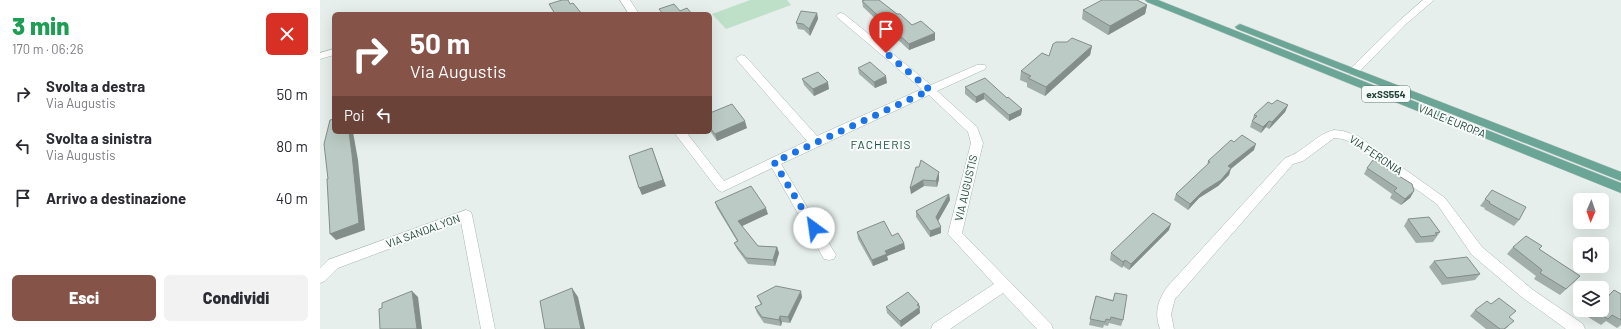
<!DOCTYPE html>
<html lang="it">
<meta charset="utf-8">
<style>
:root{--surface:#fff;--page:#f2f2f3;--text:#2b2b33;--muted:#7c7c81;--accent:#855347}
body{margin:0;font-family:Barlow,sans-serif;background:var(--page);color:var(--text);height:100vh;display:flex;flex-direction:column;font-size:15px;white-space:nowrap}
*{box-sizing:border-box;margin:0}
p{font-size:13px;color:var(--muted)}
.icon{flex:none;width:22px;height:22px;fill:none;stroke:currentColor;stroke-width:2;stroke-linecap:round;stroke-linejoin:round}
.map{position:relative;flex:1;overflow:hidden}
.panel{display:flex;flex-direction:column;background:var(--surface);width:320px}
.panel>*{flex:none}
.banner{position:absolute;left:12px;top:12px;width:380px;height:122px;border-radius:6px;box-shadow:0 4px 16px #0002;background:#855347;color:#fff;overflow:hidden}
.needle{width:26px;rotate:182deg}
.controls{position:absolute;left:1253px;top:193px;display:grid;gap:8px}
.controls a{display:grid;place-items:center;width:36px;height:36px;border-radius:6px;background:var(--surface);box-shadow:0 4px 16px #0002;font-size:20px}
.pin{position:absolute;display:grid;place-items:center;width:34px;height:34px;color:#fff;margin:-41px -17px;border-radius:50% 50% 50% 0;rotate:-45deg;box-shadow:0 0 4px #0007}
.pin .icon{rotate:45deg}
.me{position:absolute;width:44px;margin:-22px;rotate:329deg;stroke-linejoin:round;filter:drop-shadow(0 0 3px #0008)}
.turn{display:flex;align-items:center;gap:14px;height:84px;padding:0 12px;font-size:18px}
.turn .icon{width:52px;height:52px;stroke-width:2.5}
.turn b{display:block;font-size:28px;line-height:34px}
.then{display:flex;align-items:center;height:38px;padding:0 12px;background:#0003;gap:8px;font-size:15px}
.round{display:grid;place-items:center;flex:none;width:42px;height:42px;border-radius:6px;background:var(--page)}
.head{display:flex;align-items:center;justify-content:space-between;height:68px;padding:0 12px}
h1{font-size:24px;font-weight:800;line-height:30px;color:#1e9e55}
.primary-button{display:flex;gap:8px;margin-top:auto;padding:8px 12px}
.primary-button a{flex:1;height:46px;border-radius:6px;background:var(--accent);color:#fff;font-size:16px;font-weight:800;line-height:46px;text-align:center}
.primary-button a+a{background:var(--page);color:var(--text)}
ul{padding:0;list-style:none}
li{display:flex;align-items:center;gap:12px;height:52px;padding:0 12px}
li div{flex:1}
li b{display:block;font-size:15px}
li em{font-style:normal}
main{display:flex;flex:1;min-height:0}
.map>svg:first-child{display:block}
</style>
<main>
<section class="panel">
<div class="head"><div><h1>3 min</h1><p>170 m · 06:26</p></div><a class="round" style="background:#d93025;color:#fff"><svg class="icon" aria-label="close" viewBox="0 0 24 24"><path d="M6 6l12 12M18 6L6 18"/></svg></a></div>
<ul>
<li><svg class="icon" aria-label="right" viewBox="0 0 24 24"><path d="M7 20v-9h11M14 6l5 5-5 5"/></svg><div><b>Svolta a destra</b><p>Via Augustis</p></div><em>50 m</em></li>
<li><svg class="icon" aria-label="left" viewBox="0 0 24 24"><path d="M17 20v-9H6M10 6l-5 5 5 5"/></svg><div><b>Svolta a sinistra</b><p>Via Augustis</p></div><em>80 m</em></li>
<li><svg class="icon" aria-label="arrive" viewBox="0 0 24 24"><path d="M6 21V4h12l-3 4 3 4H6"/></svg><div><b>Arrivo a destinazione</b></div><em>40 m</em></li>
</ul>
<div class="primary-button"><a>Esci</a><a>Condividi</a></div>
</section>
<div class="map">
<svg width="1301" height="329" viewBox="0 0 1301 329">
<rect width="100%" height="100%" fill="#e6efeb"/>
<path fill="#bfe0c8" d="M430,0H467L471,5L406,29L392,14Z"/>
<g fill="none" stroke-linecap="round" stroke-linejoin="round">
<g stroke="#a8b8b2" stroke-width="1">
<g id="minor">
<path d="M300,0H310L319,14H309Z"/>
<path d="M1103,0H1114L1086,24L1037,74H1029L1028,72L1029,70L1080,20Z"/>
<path d="M521,13L524,14L611,85L657,65H665L666,67L665,69L617,91L657,127L663,143L642,233L731,324L733,329H717L683,293L630,329H611L613,324L674,284L628,234L651,143L648,132L609,95L461,164L516,255L514,259L509,260L504,259L452,168L406,190L402,192L398,190L356,135L354,132H366L404,181L487,141L417,60L416,58L421,55L425,56L497,136L602,89L518,18L516,16L518,14Z"/>
<path d="M14,49V55L0,59V53Z"/>
<path d="M1014,130L1023,131L1038,136L1125,198L1162,247L1213,290L1263,324L1265,329H1246L1203,298L1152,255L1117,204L1030,142L1023,139L1014,138L983,161L973,164L855,299L851,314L854,329H840C834,313 838,299 848,286L965,158C983,153 996,134 1014,130Z"/>
<path d="M146,210L151,212L152,215L175,329H161L141,222L18,268L5,281L0,283V268L8,260Z"/>
</g>
</g>
<g stroke="#c2cac8" stroke-width="1">
<g id="primary">
<path d="M825,0H838L1301,183V193L827,2Z"/>
<path d="M920,24L1301,172V181L917,29L915,27Z"/>
</g>
</g>
<use href="#minor" fill="#fff" fill-rule="evenodd"/>
<use href="#primary" fill="#6aa596" fill-rule="evenodd"/>
</g>
<g fill="#a1aea9">
<path d="M542,1L577,14L592,25L615,40L589,50L543,7Z"/>
<path d="M827,5L825,14L788,35L762,19L763,10Z"/>
<path d="M497,13L498,19L490,36L484,30L478,29L476,23Z"/>
<path d="M772,46L770,55L725,96L707,87V83L700,80L701,71L729,56Z"/>
<path d="M538,68L567,83L555,88L539,74Z"/>
<path d="M482,79L509,89L494,96L484,85Z"/>
<path d="M645,87L687,98L702,109L701,115L689,121L664,99L656,103L645,94Z"/>
<path d="M952,104L968,105L965,112L949,129L946,127L941,133L930,127L934,115Z"/>
<path d="M390,113L427,128L397,141L390,131Z"/>
<path d="M914,142L934,150L911,168L909,175L898,186L879,198L868,210L854,200L856,194L887,166L888,161Z"/>
<path d="M596,167L619,179L617,187L604,186L591,194Z"/>
<path d="M1047,168L1094,191L1090,198L1081,205L1070,198L1072,194L1044,174Z"/>
<path d="M1172,190L1199,220L1194,226L1164,209L1165,208L1160,206Z"/>
<path d="M629,194L630,200L618,221L621,233L610,237L596,217V211Z"/>
<path d="M395,202L448,214L422,226L438,246L457,247L459,253L455,266L428,264L417,249L414,243L417,241L397,208Z"/>
<path d="M1088,219L1120,232L1113,242L1096,243L1084,226Z"/>
<path d="M849,230L809,270L803,266L802,268L790,260L791,253Z"/>
<path d="M537,232L572,236L584,243L585,249L567,256L568,260L553,266L538,239Z"/>
<path d="M1193,247L1219,249L1260,276L1240,295L1214,279L1216,276L1187,254Z"/>
<path d="M1114,261L1160,274L1155,280L1122,285L1109,267Z"/>
<path d="M1294,290L1301,294V325L1297,328L1286,321L1281,325L1268,317L1274,310H1282V301Z"/>
<path d="M795,293L803,320L801,326L789,323L788,326L784,325L783,328L769,325L776,296L793,300Z"/>
<path d="M437,296L482,297L470,323L462,322L461,326L444,323L437,313L435,307L441,305Z"/>
<path d="M599,304L600,313L581,327L567,313L566,307Z"/>
<path d="M1155,310L1190,317L1188,327L1185,329H1166L1150,316Z"/>
</g>
<g fill="#838d89">
<path d="M827,5L825,14L788,35L790,26Z"/>
<path d="M497,13L498,19L490,36L489,29Z"/>
<path d="M615,33V40L589,50V44Z"/>
<path d="M772,46L770,55L725,96L726,87Z"/>
<path d="M566,76L567,83L555,88L554,82Z"/>
<path d="M508,82L509,89L494,96L493,89Z"/>
<path d="M664,93V99L656,103V97Z"/>
<path d="M968,105L965,112L949,129L952,122Z"/>
<path d="M702,109L701,115L689,121V115Z"/>
<path d="M425,121L427,128L397,141L395,134Z"/>
<path d="M949,121L946,127L941,133L943,127Z"/>
<path d="M29,132H33L38,160L45,230L16,240L10,234Z"/>
<path d="M936,144L934,150L906,173L908,166Z"/>
<path d="M332,148L346,186L322,195L319,188Z"/>
<path d="M911,168L909,175L898,186L879,198L868,210L870,204L882,192Z"/>
<path d="M619,172V179L617,187L616,181Z"/>
<path d="M603,180L604,186L591,194L590,188Z"/>
<path d="M1094,191L1090,198L1081,205L1085,199Z"/>
<path d="M629,194L630,200L617,223L616,217Z"/>
<path d="M446,208L448,214L420,227L418,221Z"/>
<path d="M851,224L849,230L809,270L811,264Z"/>
<path d="M621,227V233L610,237V231Z"/>
<path d="M584,243L585,249L567,256L568,260L553,266L552,260L565,251Z"/>
<path d="M457,247L459,253L455,266L453,260Z"/>
<path d="M805,260L803,266L802,268L803,262Z"/>
<path d="M252,288L258,297L265,329H261Z"/>
<path d="M92,291L98,297L102,329H97Z"/>
<path d="M481,291L482,297L470,323L468,317Z"/>
<path d="M599,304L600,313L581,327L580,321Z"/>
<path d="M460,316L462,322L461,326L459,320Z"/>
</g>
<g fill="#bbcac4" stroke="#838d89">
<path d="M242,0H248L250,4L253,3L262,14H235L229,4Z"/>
<path d="M545,0H559L577,14H580L592,25L601,21L615,33L589,44L542,1Z"/>
<path d="M782,0H817L827,5L790,26L763,10Z"/>
<path d="M354,4L360,11L367,8L372,14H343L339,9Z"/>
<path d="M481,11L497,13L489,29L483,24L476,23Z"/>
<path d="M752,38L772,46L726,87L708,78L711,76L701,71L722,53L729,56L733,44L736,42H747Z"/>
<path d="M550,62L566,76L554,82L538,68Z"/>
<path d="M498,72L508,82L493,89L482,79Z"/>
<path d="M665,78L687,98L688,97L702,109L689,115L664,93L656,97L645,87Z"/>
<path d="M957,100L968,105L952,122L949,121L943,127L932,121L937,116L934,115L948,102L952,104Z"/>
<path d="M412,104L425,121L395,134L390,128V113Z"/>
<path d="M14,119V132H29L32,154L39,223L10,234L7,179H8L4,144L10,120Z"/>
<path d="M922,135L936,144L908,166L911,168L901,180L882,192L870,204L856,194L890,162L888,161L911,140L914,142Z"/>
<path d="M332,148L343,180L319,188L309,156Z"/>
<path d="M601,160L619,172L616,181L603,180L590,188L596,167H599Z"/>
<path d="M1053,160L1092,184L1094,191L1085,199L1074,191L1077,188L1047,168Z"/>
<path d="M431,186L446,208L418,221L438,246L457,247L453,260L426,258L414,243L418,241L395,202Z"/>
<path d="M1172,190L1206,207L1199,220L1169,203L1170,202L1165,199Z"/>
<path d="M629,194L616,217L621,227L610,231L596,211Z"/>
<path d="M833,213L851,224L811,264L805,260L803,262L791,253Z"/>
<path d="M1109,217L1120,232L1115,233L1117,235L1101,237L1088,219Z"/>
<path d="M564,221L572,236L578,233L584,243L565,251L567,254L552,260L537,232Z"/>
<path d="M1206,236L1222,246L1219,249L1260,276L1246,289L1220,273L1222,270L1193,247Z"/>
<path d="M1147,257L1160,274L1127,278L1114,261Z"/>
<path d="M456,286L481,291L468,317L460,316L459,320L442,317L435,307L442,304L437,296Z"/>
<path d="M252,288L261,329H225L220,301Z"/>
<path d="M1294,290L1301,294V320L1292,315L1288,319L1275,311V310H1282V303Z"/>
<path d="M92,291L97,329H60L59,309L62,308V303Z"/>
<path d="M588,292L599,304L597,305L600,307L580,321L566,307Z"/>
<path d="M795,293L807,295L803,320L791,317L790,320L786,319L785,322L770,319L776,296L793,301Z"/>
<path d="M1179,298L1196,311L1189,317L1194,321L1184,329H1180L1155,310L1167,301L1171,304Z"/>
</g>
<g fill="none" stroke-linecap="round" stroke-linejoin="round">
<path stroke="#1a73e8" stroke-width="7" stroke-dasharray="0 12.6" d="M494,228L454,162L610,90L566,53"/>
</g>
<g text-anchor="middle" stroke-width="4" stroke-linejoin="round" paint-order="stroke">
<rect fill="#f7fbf9" stroke="#637a73" stroke-width="1" x="1042" y="86" width="48" height="16" rx="3"/>
<g font-size="10" font-weight="bold" fill="#24423a">
<text x="1066" y="98">exSS554</text>
</g>
<g font-size="11" fill="#24423a" stroke="#f7fbf9">
<text transform="translate(1132 121) rotate(22)" y="4">VIALE EUROPA</text>
<text transform="translate(1056 155) rotate(34)" y="4">VIA FERONIA</text>
<text transform="translate(646 188) rotate(-77)" y="4">VIA AUGUSTIS</text>
<text transform="translate(103 231) rotate(-20)" y="4">VIA SANDALYON</text>
</g>
<g font-size="12" letter-spacing="1" fill="#1f5548" stroke="#f7fbf9">
<text x="561" y="149">FACHERIS</text>
</g>
</g>
</svg>
<div class="controls">
<a><svg class="needle" viewBox="-14 -14 28 28"><path d="M0-13l5 13h-10z" fill="#e53935"/><path d="M0 13l5-13h-10z" fill="#7c7c81"/></svg></a>
<a><svg class="icon" aria-label="sound" viewBox="0 0 24 24"><path d="M4 9h4l5-4v14l-5-4H4zM17 9q2 3 0 6"/></svg></a>
<a><svg class="icon" aria-label="layers" viewBox="0 0 24 24"><path d="M12 4l9 5-9 5-9-5zM3 14l9 5 9-5"/></svg></a>
</div>
<div class="pin" style="left:566px;top:53px;background:#d93025"><svg class="icon" aria-label="arrive" viewBox="0 0 24 24"><path d="M6 21V4h12l-3 4 3 4H6"/></svg></div>
<svg class="me" style="left:494px;top:228px" viewBox="-20 -20 40 40"><circle r="19" fill="#fff"/><path d="M0-13L10 11 0 6-10 11z" fill="#1a73e8"/></svg>
<div class="banner">
<div class="turn"><svg class="icon" aria-label="right" viewBox="0 0 24 24"><path d="M7 20v-9h11M14 6l5 5-5 5"/></svg><div><b>50 m</b>Via Augustis</div></div>
<div class="then">Poi<svg class="icon" aria-label="left" viewBox="0 0 24 24"><path d="M17 20v-9H6M10 6l-5 5 5 5"/></svg></div>
</div>
</div>
</main>
